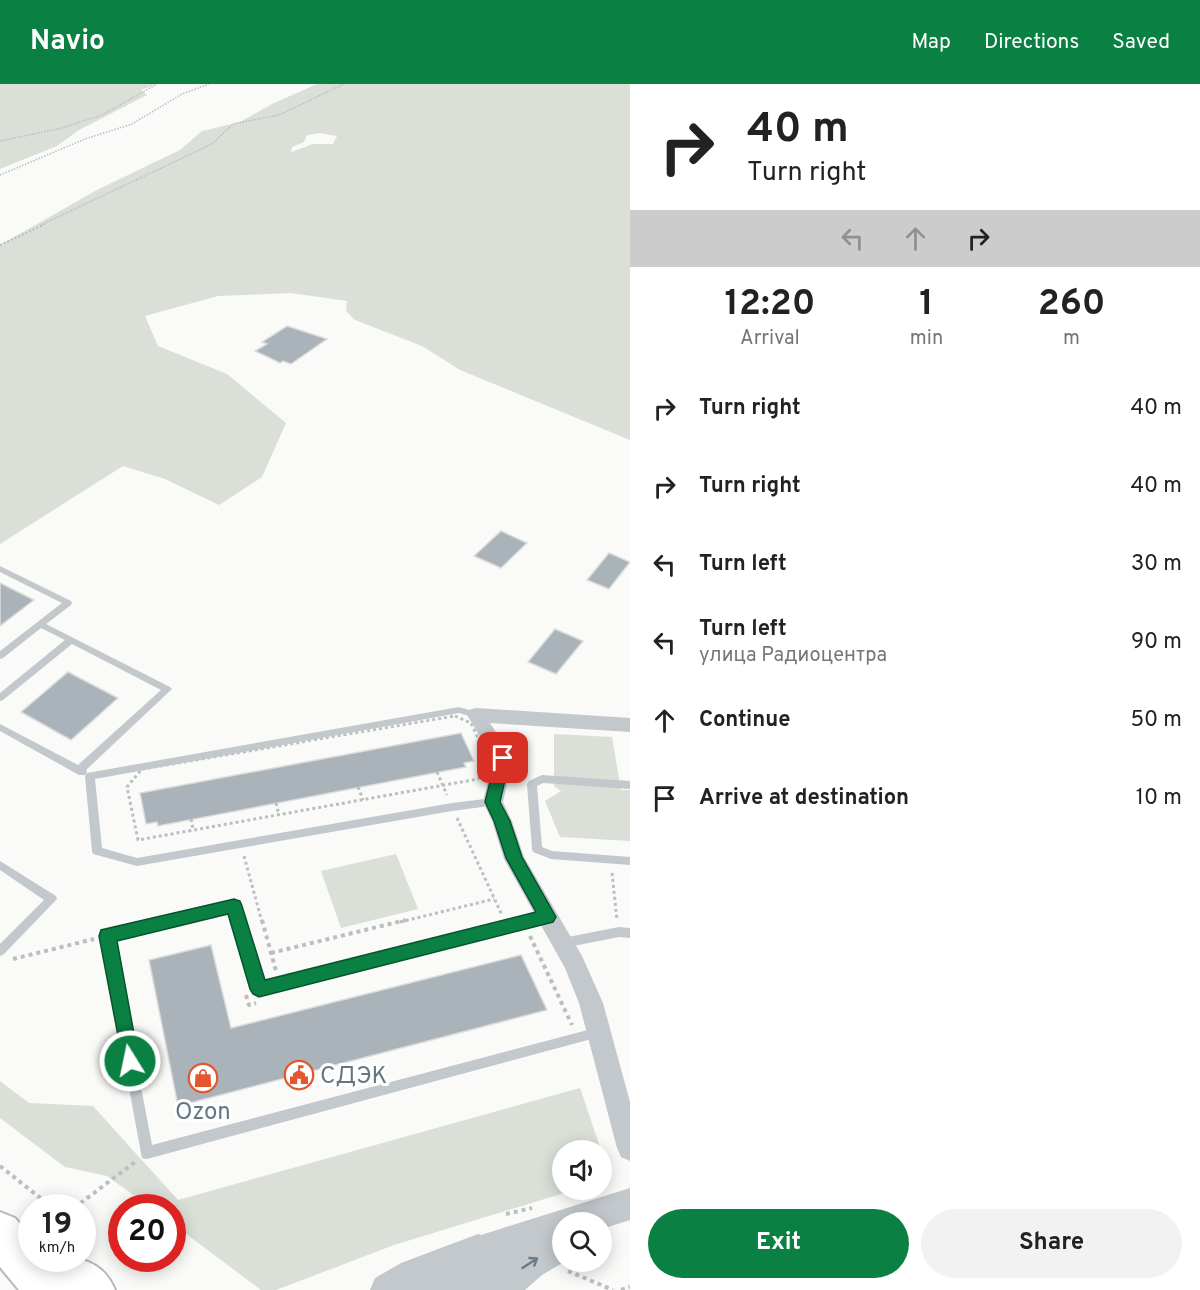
<!DOCTYPE html>
<meta charset="utf-8">
<style>
:root{--surface:#fff;--page:#f2f2f2;--text:#222;--muted:#767676;--accent:#0b8043}
body{margin:0;font-family:Overpass,sans-serif;background:var(--page);color:var(--text);height:100vh;display:flex;flex-direction:column;font-size:22px;white-space:nowrap}
*{box-sizing:border-box;margin:0}
p{font-size:20px;color:var(--muted)}
.icon{flex:none;width:33px;height:33px;fill:none;stroke:currentColor;stroke-width:2;stroke-linecap:round;stroke-linejoin:round}
.map{position:relative;flex:1;overflow:hidden}
.panel{display:flex;flex-direction:column;background:var(--surface);width:570px}
.panel>*{flex:none}
.top-card{background:#fff;color:var(--text);overflow:hidden}
.buttons{position:absolute;left:552px;top:1056px;display:grid;gap:12px}
.buttons a{display:grid;place-items:center;width:60px;height:60px;border-radius:50%;background:var(--surface);box-shadow:0 3px 15px #0003;font-size:30px}
.speed{position:absolute;left:18px;top:1110px;display:flex;gap:12px;font-size:30px;font-weight:700;text-align:center}
.speed>*{display:grid;place-content:center;width:78px;height:78px;border-radius:50%;background:var(--surface);box-shadow:0 3px 15px #0003;line-height:1}
.speed small{font-size:15px;font-weight:400}
.speed .limit{border:9px solid #d22;background:#fff;color:#111}
.pin{position:absolute;display:grid;place-items:center;width:51px;height:51px;color:#fff;margin:-26px;border-radius:12px;box-shadow:0 3px 9px #0006}
.me{position:absolute;width:66px;margin:-33px;rotate:350deg;stroke-linejoin:round;filter:drop-shadow(0 0 4px #0008)}
.turn{display:flex;align-items:center;gap:21px;height:126px;padding:0 18px;font-size:27px}
.turn .icon{width:78px;height:78px;stroke-width:2.5}
.turn b{display:block;font-size:42px;line-height:51px}
.lanes{display:flex;align-items:center;height:57px;padding:0 18px;background:#0003;justify-content:center;gap:30px;direction:ltr}
.lanes .off{opacity:.35}
.eta{display:flex;justify-content:space-evenly;align-items:center;height:102px;text-align:center}
.eta b{font-size:36px;font-weight:700;line-height:42px}
.button{display:flex;gap:12px;margin-top:auto;padding:12px 18px}
.button a{flex:1;height:69px;border-radius:36px;background:var(--accent);color:#fff;font-size:24px;font-weight:700;line-height:69px;text-align:center}
.button a+a{background:var(--page);color:var(--text)}
ul{padding:0;list-style:none}
li{display:flex;align-items:center;gap:18px;height:78px;padding:0 18px}
li div{flex:1}
li b{display:block;font-size:22px}
li em{font-style:normal}
header{display:flex;align-items:center;gap:36px;box-sizing:border-box;height:84px;padding:0 30px;background:var(--accent);color:#fff}
header strong{font-size:28px}
nav{display:flex;gap:33px;margin-inline-start:auto;font-size:21px}
main{display:flex;flex:1;min-height:0}
.map>svg:first-child{display:block}
</style>
<header>
<strong>Navio</strong>
<nav><a>Map</a><a>Directions</a><a>Saved</a></nav>
</header>
<main>
<div class="map">
<svg width="630" height="1206" viewBox="0 0 630 1206">
<rect width="100%" height="100%" fill="#fafaf8"/>
<g fill="#dadfd7" fill-rule="evenodd">
<path d="M0,0H156L141,6L147,11L79,46L57,62L0,85Z"/>
<path d="M317,0H630V356L460,286L422,262L355,236L346,227L347,217L291,209L218,212L145,232L158,262L227,290L286,339L262,393L219,421L165,395L123,382L0,460V161L97,106L180,66L202,47L240,38L272,20ZM319,49L337,52L333,60H313L291,68L292,63L304,58L307,51Z"/>
<path d="M554,650L612,653L621,706H630V757L560,753L545,717L561,707L554,702Z"/>
<path d="M396,770L418,825L341,844L321,787Z"/>
<path d="M0,997L29,1019L93,1022L178,1116L580,1004L601,1066H562V1106H574L394,1161L276,1206H261L173,1140L172,1124L150,1123L107,1092L65,1083L0,1034Z"/>
</g>
<g fill="#aab3b9" stroke="#dcdcda" stroke-width="1.5">
<path d="M287,242L327,255L291,280L283,277L280,279L255,267L267,260L262,258Z"/>
<path d="M501,447L527,459L501,484L474,472Z"/>
<path d="M609,469L630,478L609,505L587,496Z"/>
<path d="M0,499L34,516L0,542Z"/>
<path d="M555,545L583,557L556,590L528,578Z"/>
<path d="M68,588L118,614L71,656L21,628Z"/>
<path d="M461,649L474,677L464,679L466,683L158,742L157,738L146,740L140,709Z"/>
<path d="M211,861L231,944L521,871L547,926L178,1022L149,876Z"/>
</g>
<g fill="none" stroke-linecap="round" stroke-linejoin="round">
<g stroke="#b5babe" stroke-width="4">
<path id="primary" d="M0,1128L15,1134L32,1154V1174C67,1174 99,1168 115,1206H19L0,1183Z"/>
</g>
<g stroke="#bbbfc2" stroke-width="1.5" stroke-dasharray="1.5 1.5" stroke-linecap="butt">
<path d="M0,57L62,44L102,31L157,0"/>
<path d="M0,91L85,55L132,40L182,10L209,0"/>
<path d="M41,141L212,60L233,40L279,31L344,0"/>
</g>
<path stroke="#bbbfc2" stroke-width="2" stroke-dasharray="2 2" stroke-linecap="butt" d="M0,161L45,140"/>
<g stroke="#bbbfc2" stroke-width="3" stroke-dasharray="3 3" stroke-linecap="butt">
<path d="M455,632L471,639L489,678L478,695L138,756L127,703L142,685Z"/>
<path d="M437,688L447,711"/>
<path d="M358,703L363,716"/>
<path d="M276,719L279,731"/>
<path d="M457,734L502,831"/>
<path d="M191,735L193,745"/>
<path d="M244,772L262,838"/>
<path d="M612,789L617,836"/>
<path d="M400,838L494,815"/>
</g>
<g stroke="#bbbfc2" stroke-width="4" stroke-dasharray="4 4" stroke-linecap="butt">
<path d="M262,836L276,887"/>
<path d="M530,852L572,941"/>
<path d="M271,869L406,836"/>
<path d="M13,875L94,855"/>
<path d="M246,911L249,921L256,919"/>
<path d="M0,1082L53,1124"/>
<path d="M74,1124L135,1078"/>
<path d="M506,1130L532,1124"/>
<path d="M568,1187L613,1206"/>
<path d="M621,1206L630,1203"/>
</g>
<g fill="#c3c8cc" fill-rule="evenodd">
<path d="M0,482L71,517L72,519L71,521L46,540L170,603L172,605L86,686L87,688L85,691H79L0,647V640L78,681L161,606L72,560L3,616L0,617V609L65,556L41,544L3,574L0,575V567L62,519L0,488Z"/>
<path d="M459,623L479,629L481,631L476,634L459,629L95,695L102,764L137,774L452,719L493,714L497,715L498,718L497,721L452,727L137,782L93,770L92,767L85,692L87,689Z"/>
<path d="M542,691L630,697V705L543,699L537,702L542,763L552,767L630,773V781L551,775L533,768L532,765L527,700L529,697Z"/>
<path d="M0,777L56,812L57,815L4,870L0,872V860L44,816L0,786Z"/>
<path d="M234,817L238,819L239,822L263,899L547,828L551,830L552,833L551,836L547,838L259,910L255,909L253,905L230,827L113,855L152,1061L599,943L603,944L605,948L603,952L599,953L147,1075L142,1074L141,1069L101,852L103,849L107,847Z"/>
<path d="M619,843L630,844V854L619,853L563,864L559,862L557,859L559,856L563,854Z"/>
</g>
<path fill="#c3c8cc" fill-rule="evenodd" d="M476,624L630,634V648L490,639L513,674L503,718L512,737L524,773L582,872L603,919L630,1018V1077L621,1073L617,1064L579,919L565,884L504,775L492,737L483,718L493,674L467,631L469,626Z"/>
<path fill="#c3c8cc" fill-rule="evenodd" d="M630,1104V1136L602,1145V1138H562L564,1178L542,1191L525,1206H370L375,1194L401,1179L478,1150L481,1151Z"/>
<use href="#primary" fill="#fff" fill-rule="evenodd"/>
</g>
<defs><path id="oneway-shaft" d="M-6 0H5M1.5-3L5.5 0L1.5 3" fill="none" stroke-width="1.6" stroke-linecap="round" stroke-linejoin="round" transform="scale(1.5)"/></defs>
<use stroke="#6a7a87" href="#oneway-shaft" transform="translate(530 1179) rotate(-33)"/>
<path fill="#0b8043" stroke="#07532c" stroke-width="1.5" d="M503,669L508,671L510,674L500,718L510,737L522,773L556,833L553,838L259,913L253,910L250,905L228,830L117,857L139,977L136,983L130,986L124,983L99,852L101,846L234,815L240,817L242,822L265,896L536,828L506,774L494,737L485,718L496,674L498,671Z"/>
<defs>
<g id="civic-ring" transform="scale(1.5)"><circle r="9.5" fill="#fff" stroke="#e4572e" stroke-width="1.5"/><path d="M-.6-6.5H3V-4.5H.6V-3L4-1V1h2V6H-6V1h2V-1L-.6-3ZM-1.2 2.5V6h2.4V2.5Z" fill="#e4572e"/></g>
<g id="shop-ring" transform="scale(1.5)"><circle r="9.5" fill="#fff" stroke="#e4572e" stroke-width="1.5"/><path d="M-5-2.5h2.3a2.7 3.5 0 0 1 5.4 0H5L5.5 6h-11ZM-1.5-2.5h3a1.5 2.3 0 0 0-3 0Z" fill="#e4572e"/></g>
</defs>
<g fill-rule="evenodd">
<use href="#civic-ring" x="299" y="991"/>
<use href="#shop-ring" x="203" y="994"/>
</g>
<g text-anchor="middle" stroke-width="6" stroke-linejoin="round" paint-order="stroke">
<g font-size="24" fill="#657683" stroke="#fff" text-anchor="start">
<text x="320" y="999">СДЭК</text>
<text x="203" y="1035" text-anchor="middle">Ozon</text>
</g>
</g>
</svg>
<div class="buttons">
<a><svg class="icon" aria-label="sound" viewBox="0 0 24 24"><path d="M4 9h4l5-4v14l-5-4H4zM17 9q2 3 0 6"/></svg></a>
<a><svg class="icon" aria-label="search" viewBox="0 0 24 24"><circle cx="10" cy="10" r="6"/><path d="M15 15l6 6"/></svg></a>
</div>
<div class="speed"><div>19<small>km/h</small></div><div class="limit">20</div></div>
<div class="pin" style="left:503px;top:674px;background:#d93025"><svg class="icon" aria-label="arrive" viewBox="0 0 24 24"><path d="M6 21V4h12l-3 4 3 4H6"/></svg></div>
<svg class="me" style="left:130px;top:977px" viewBox="-20 -20 40 40"><circle r="17" fill="#0b8043" stroke="#fff" stroke-width="3"/><path d="M0-11L8 9 0 5-8 9z" fill="#fff"/></svg>
</div>
<section class="panel">
<div class="top-card">
<div class="turn"><svg class="icon" aria-label="right" viewBox="0 0 24 24"><path d="M7 20v-9h11M14 6l5 5-5 5"/></svg><div><b>40 m</b>Turn right</div></div>
<div class="lanes"><svg class="icon off" aria-label="left" viewBox="0 0 24 24"><path d="M17 20v-9H6M10 6l-5 5 5 5"/></svg><svg class="icon off" aria-label="ahead" viewBox="0 0 24 24"><path d="M12 20V5M6 11l6-6 6 6"/></svg><svg class="icon" aria-label="right" viewBox="0 0 24 24"><path d="M7 20v-9h11M14 6l5 5-5 5"/></svg></div>
</div>
<div class="eta">
<div><b>12:20</b><p>Arrival</p></div>
<div><b>1</b><p>min</p></div>
<div><b>260</b><p>m</p></div>
</div>
<ul>
<li><svg class="icon" aria-label="right" viewBox="0 0 24 24"><path d="M7 20v-9h11M14 6l5 5-5 5"/></svg><div><b>Turn right</b></div><em>40 m</em></li>
<li><svg class="icon" aria-label="right" viewBox="0 0 24 24"><path d="M7 20v-9h11M14 6l5 5-5 5"/></svg><div><b>Turn right</b></div><em>40 m</em></li>
<li><svg class="icon" aria-label="left" viewBox="0 0 24 24"><path d="M17 20v-9H6M10 6l-5 5 5 5"/></svg><div><b>Turn left</b></div><em>30 m</em></li>
<li><svg class="icon" aria-label="left" viewBox="0 0 24 24"><path d="M17 20v-9H6M10 6l-5 5 5 5"/></svg><div><b>Turn left</b><p>улица Радиоцентра</p></div><em>90 m</em></li>
<li><svg class="icon" aria-label="ahead" viewBox="0 0 24 24"><path d="M12 20V5M6 11l6-6 6 6"/></svg><div><b>Continue</b></div><em>50 m</em></li>
<li><svg class="icon" aria-label="arrive" viewBox="0 0 24 24"><path d="M6 21V4h12l-3 4 3 4H6"/></svg><div><b>Arrive at destination</b></div><em>10 m</em></li>
</ul>
<div class="button"><a>Exit</a><a>Share</a></div>
</section>
</main>
